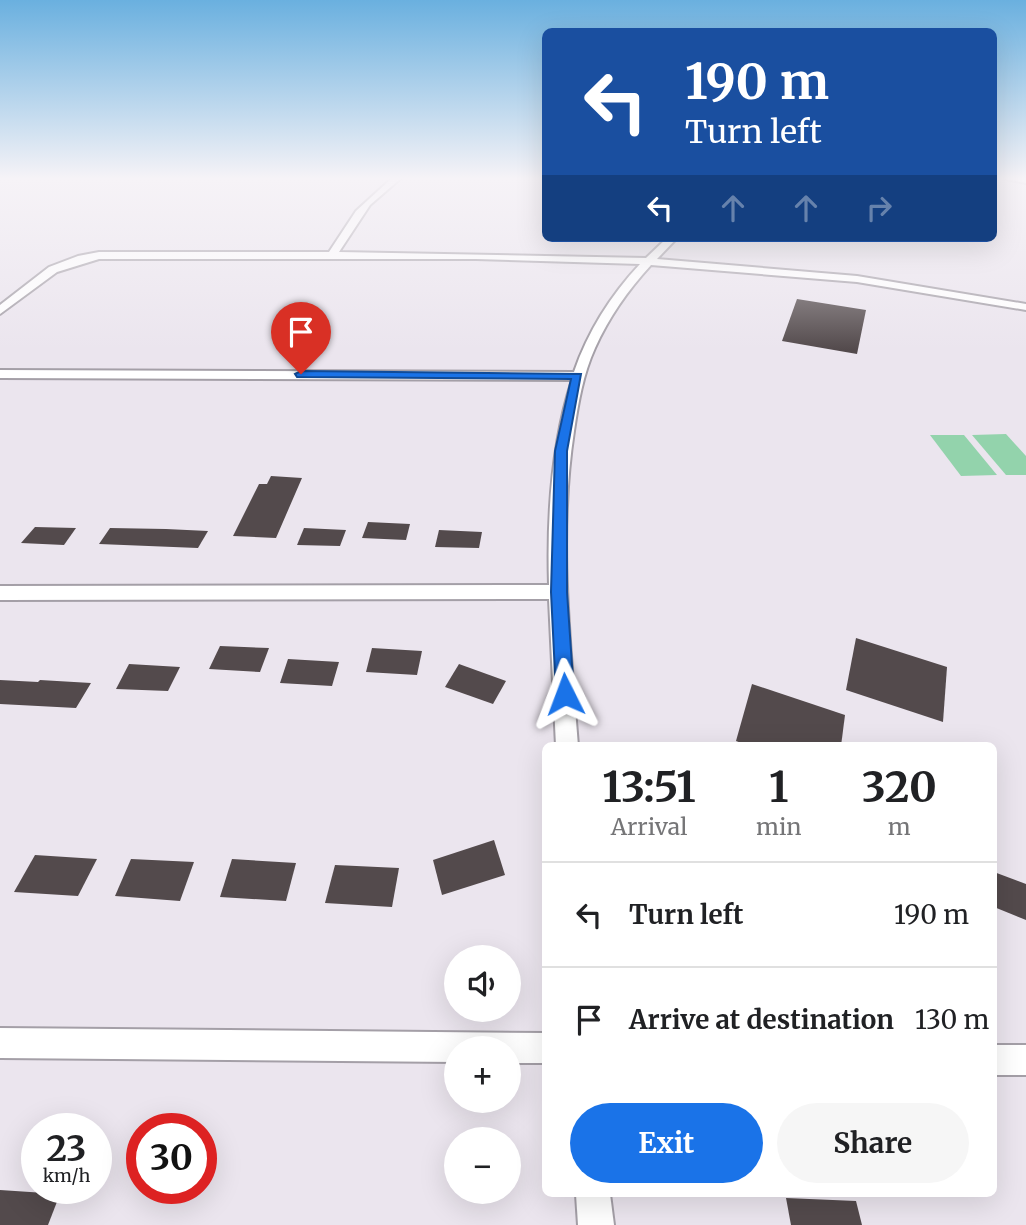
<!DOCTYPE html>
<meta charset="utf-8">
<style>
:root{--surface:#fff;--page:#f6f6f6;--text:#202124;--muted:#757577;--line:#e0e0e0;--accent:#1a73e8}
body{margin:0;font-family:Merriweather,serif;background:var(--page);color:var(--text);height:100vh;display:flex;flex-direction:column;font-size:26px;white-space:nowrap}
*{box-sizing:border-box;margin:0}
p{font-size:23px;color:var(--muted)}
.icon{flex:none;width:38px;height:38px;fill:none;stroke:currentColor;stroke-width:2;stroke-linecap:round;stroke-linejoin:round}
.map{position:relative;flex:1;overflow:hidden}
.panel{position:absolute;left:542px;top:742px;width:455px;height:455px;display:flex;flex-direction:column;background:var(--surface);border-radius:10px;box-shadow:0 7px 28px #0002}
.panel>*{flex:none}
.banner{position:absolute;left:542px;top:28px;width:455px;height:214px;border-radius:10px;box-shadow:0 7px 28px #0002;background:#1a4fa0;color:#fff;overflow:hidden}
.fabs{position:absolute;left:444px;top:945px;display:grid;gap:14px}
.fabs a{display:grid;place-items:center;width:77px;height:77px;border-radius:50%;background:var(--surface);box-shadow:0 7px 28px #0002;font-size:35px}
.speed{position:absolute;left:21px;top:1113px;display:flex;gap:14px;font-size:35px;font-weight:700;text-align:center}
.speed>*{display:grid;place-content:center;width:91px;height:91px;border-radius:50%;background:var(--surface);box-shadow:0 7px 28px #0002;line-height:1}
.speed small{font-size:18px;font-weight:400}
.speed .limit{border:10px solid #d22;background:#fff;color:#111}
.pin{position:absolute;display:grid;place-items:center;width:60px;height:60px;color:#fff;margin:-72px -30px;border-radius:50% 50% 50% 0;rotate:-45deg;box-shadow:0 0 7px #0007}
.pin .icon{rotate:45deg}
.me{position:absolute;width:77px;margin:-38px;rotate:357deg;stroke-linejoin:round;filter:drop-shadow(0 0 5px #0008)}
.turn{display:flex;align-items:center;gap:24px;height:147px;padding:0 28px;font-size:32px}
.turn .icon{width:91px;height:91px;stroke-width:2.5}
.turn b{display:block;font-size:49px;line-height:60px}
.lanes{display:flex;align-items:center;height:66px;padding:0 28px;background:#0003;justify-content:center;gap:35px;direction:ltr}
.lanes .off{opacity:.35}
.eta{display:flex;justify-content:space-evenly;align-items:center;height:119px;text-align:center}
.eta b{font-size:42px;font-weight:700;line-height:49px}
.button{display:flex;gap:14px;margin-top:auto;padding:14px 28px}
.button a{flex:1;height:80px;border-radius:42px;background:var(--accent);color:#fff;font-size:28px;font-weight:700;line-height:80px;text-align:center}
.button a+a{background:var(--page);color:var(--text)}
ul{padding:0;list-style:none}
li{display:flex;align-items:center;gap:21px;height:105px;padding:0 28px;border-top:2px solid var(--line)}
li div{flex:1}
li b{display:block;font-size:26px}
li em{font-style:normal}
.map>svg:first-child{display:block}
</style>
<div class="map">
<svg width="1026" height="1225" viewBox="0 0 1026 1225">
<rect width="100%" height="100%" fill="#ebe5ee"/>
<g fill="#93d3ac">
<path d="M1006,434L1026,456V475H1006L972,435Z"/>
<path d="M930,435H964L997,475L961,476Z"/>
</g>
<g fill="#534a4c">
<path d="M797,299L866,310L857,354L782,341Z"/>
<path d="M271,476L302,478L276,538L233,536L259,484H267Z"/>
<path d="M368,522L410,524L406,540L362,538Z"/>
<path d="M35,527L76,528L64,545L21,543Z"/>
<path d="M110,528L166,529L208,531L198,548L99,544Z"/>
<path d="M304,528L346,530L340,546L297,545Z"/>
<path d="M439,530L482,532L479,548L435,547Z"/>
<path d="M856,638L947,667L943,722L846,690Z"/>
<path d="M220,646L269,648L260,672L209,669Z"/>
<path d="M372,648L422,651L417,675L366,672Z"/>
<path d="M288,659L339,662L332,686L280,683Z"/>
<path d="M129,664L180,667L168,691L116,689Z"/>
<path d="M459,664L506,681L493,704L445,687Z"/>
<path d="M0,680L38,682L40,680L91,683L76,708L0,704Z"/>
<path d="M752,684L845,715L841,746H749L736,741Z"/>
<path d="M494,840L505,875L442,895L433,860Z"/>
<path d="M35,855L97,859L78,896L14,892Z"/>
<path d="M131,859L194,862L180,901L115,896Z"/>
<path d="M232,859L296,863L286,901L220,897Z"/>
<path d="M335,865L399,868L392,907L325,903Z"/>
<path d="M994,872L1026,884V920L994,907Z"/>
<path d="M0,1190L60,1194L48,1225H0Z"/>
<path d="M786,1198L856,1201L862,1225H791Z"/>
</g>
<g fill="none" stroke-linecap="round" stroke-linejoin="round">
<g stroke="#a49fa7" stroke-width="4">
<g id="street">
<path d="M391,179H400L370,205L339,252L646,258L667,238H677L657,259L857,276L1026,304V310L857,282L651,265C628,290 609,317 595,348C583,374 578,404 574,431C558,535 570,641 578,746H556L549,599L0,600V586L549,585C547,517 551,445 572,380L0,378V370L574,372C588,331 611,295 640,264L476,259H99L57,272L0,314V305L49,267L78,256L99,252H329L356,211Z"/>
<path d="M1006,179H1026V183Z"/>
<path d="M0,1028L546,1033V1063H509V1048H457V1062L0,1058Z"/>
<rect x="994" y="1045" width="32" height="30"/>
<path d="M576,1194H610L614,1225H578Z"/>
</g>
</g>
<use href="#street" fill="#fff" fill-rule="evenodd"/>
</g>
<linearGradient id="sky" x2="0" y2="1"><stop stop-color="#6ab0df"/><stop offset="0.51" stop-color="#f6f3f7"/><stop offset="1" stop-color="#f6f3f7" stop-opacity="0"/></linearGradient>
<rect width="1026" height="350" fill="url(#sky)"/>
<path fill="#1a73e8" stroke="#114b97" stroke-width="2" d="M301,371L581,374L567,451V592L574,694L571,699H558L556,694L551,592L555,451L571,379L297,377L295,374Z"/>
</svg>
<div class="fabs">
<a><svg class="icon" aria-label="sound" viewBox="0 0 24 24"><path d="M4 9h4l5-4v14l-5-4H4zM17 9q2 3 0 6"/></svg></a>
<a>+</a>
<a>−</a>
</div>
<div class="speed"><div>23<small>km/h</small></div><div class="limit">30</div></div>
<div class="pin" style="left:301px;top:374px;background:#d93025"><svg class="icon" aria-label="arrive" viewBox="0 0 24 24"><path d="M6 21V4h12l-3 4 3 4H6"/></svg></div>
<svg class="me" style="left:565px;top:694px" viewBox="-20 -20 40 40"><path d="M0-17L14 15 0 8-14 15z" fill="#1a73e8" stroke="#fff" stroke-width="4"/></svg>
<div class="banner">
<div class="turn"><svg class="icon" aria-label="left" viewBox="0 0 24 24"><path d="M17 20v-9H6M10 6l-5 5 5 5"/></svg><div><b>190 m</b>Turn left</div></div>
<div class="lanes"><svg class="icon" aria-label="left" viewBox="0 0 24 24"><path d="M17 20v-9H6M10 6l-5 5 5 5"/></svg><svg class="icon off" aria-label="ahead" viewBox="0 0 24 24"><path d="M12 20V5M6 11l6-6 6 6"/></svg><svg class="icon off" aria-label="ahead" viewBox="0 0 24 24"><path d="M12 20V5M6 11l6-6 6 6"/></svg><svg class="icon off" aria-label="right" viewBox="0 0 24 24"><path d="M7 20v-9h11M14 6l5 5-5 5"/></svg></div>
</div>
<section class="panel">
<div class="eta">
<div><b>13:51</b><p>Arrival</p></div>
<div><b>1</b><p>min</p></div>
<div><b>320</b><p>m</p></div>
</div>
<ul>
<li><svg class="icon" aria-label="left" viewBox="0 0 24 24"><path d="M17 20v-9H6M10 6l-5 5 5 5"/></svg><div><b>Turn left</b></div><em>190 m</em></li>
<li><svg class="icon" aria-label="arrive" viewBox="0 0 24 24"><path d="M6 21V4h12l-3 4 3 4H6"/></svg><div><b>Arrive at destination</b></div><em>130 m</em></li>
</ul>
<div class="button"><a>Exit</a><a>Share</a></div>
</section>
</div>
